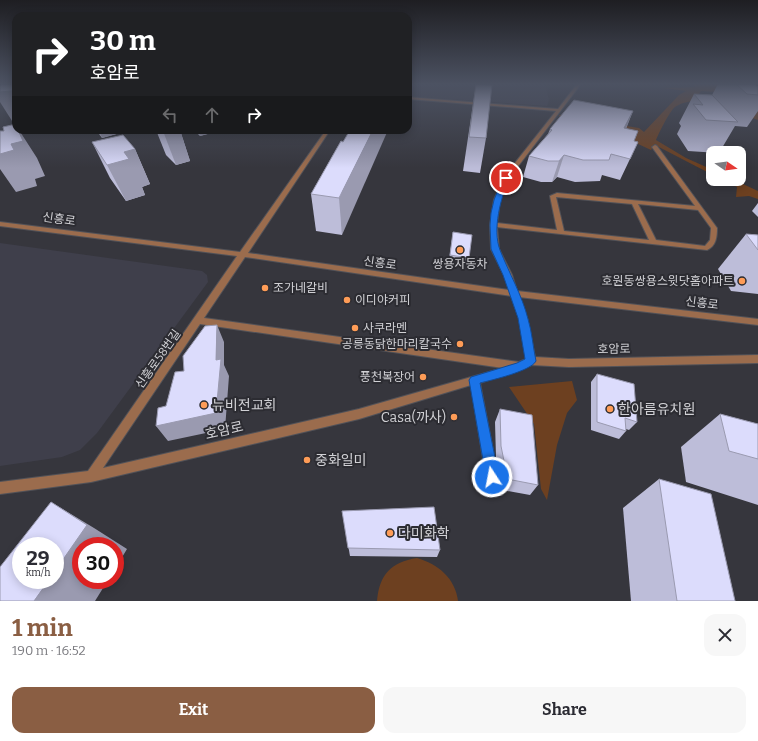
<!DOCTYPE html>
<meta charset="utf-8">
<style>
:root{--surface:#fff;--page:#f7f7f7;--text:#2b2b33;--muted:#7c7c81;--accent:#8a5e43}
body{margin:0;font-family:Bitter,"Noto Sans KR",serif;background:var(--page);color:var(--text);height:100vh;display:flex;flex-direction:column;font-size:15px;white-space:nowrap}
*{box-sizing:border-box;margin:0}
p{font-size:13px;color:var(--muted)}
.icon{flex:none;width:22px;height:22px;fill:none;stroke:currentColor;stroke-width:2;stroke-linecap:round;stroke-linejoin:round}
.map{position:relative;height:601px;overflow:hidden}
.panel{display:flex;flex-direction:column;background:var(--surface);flex:1}
.panel>*{flex:none}
.top-card{position:absolute;left:12px;top:12px;width:400px;height:122px;border-radius:12px;box-shadow:0 2px 10px #0003;background:#202124;color:#fff;overflow:hidden}
.needle{width:26px;rotate:103deg}
.buttons{position:absolute;left:706px;top:146px;display:grid;gap:8px}
.buttons a{display:grid;place-items:center;width:40px;height:40px;border-radius:8px;background:var(--surface);box-shadow:0 2px 10px #0003;font-size:20px}
.speed{position:absolute;left:12px;top:537px;display:flex;gap:8px;font-size:20px;font-weight:700;text-align:center}
.speed>*{display:grid;place-content:center;width:52px;height:52px;border-radius:50%;background:var(--surface);box-shadow:0 2px 10px #0003;line-height:1}
.speed small{font-size:10px;font-weight:400}
.speed .limit{border:6px solid #d22;background:#fff;color:#111}
.pin{position:absolute;display:grid;place-items:center;width:34px;height:34px;color:#fff;margin:-17px;border:2px solid #fff;border-radius:50%;box-shadow:0 1px 4px #0007}
.me{position:absolute;width:44px;margin:-22px;rotate:349deg;stroke-linejoin:round;filter:drop-shadow(0 0 3px #0008)}
.turn{display:flex;align-items:center;gap:14px;height:84px;padding:0 12px;font-size:18px}
.turn .icon{width:52px;height:52px;stroke-width:2.5}
.turn b{display:block;font-size:28px;line-height:34px}
.lanes{display:flex;align-items:center;height:38px;padding:0 12px;background:#0003;justify-content:center;gap:20px;direction:ltr}
.lanes .off{opacity:.35}
.round{display:grid;place-items:center;flex:none;width:42px;height:42px;border-radius:12px;background:var(--page)}
.summary{display:flex;align-items:center;justify-content:space-between;height:68px;padding:0 12px}
h1{font-size:24px;font-weight:700;line-height:30px;color:var(--accent)}
.primary-button{display:flex;gap:8px;margin-top:auto;padding:8px 12px}
.primary-button a{flex:1;height:46px;border-radius:12px;background:var(--accent);color:#fff;font-size:16px;font-weight:700;line-height:46px;text-align:center}
.primary-button a+a{background:var(--page);color:var(--text)}
.map>svg:first-child{display:block}
</style>
<div class="map">
<svg width="758" height="601" viewBox="0 0 758 601">
<rect width="100%" height="100%" fill="#36363d"/>
<g fill="#3f3f4b">
<path d="M408,84H545L549,100L547,106L408,96Z"/>
<path d="M0,243L202,271L207,275L208,282L97,433L80,450L62,457L0,466Z"/>
</g>
<g fill="#6d4020">
<path d="M692,84H758V120L744,115L719,92L701,91C691,106 687,99 675,107C669,112 659,133 656,140L686,158L713,170V175L655,145L651,150L636,143H628L631,130L559,116V115L639,128L644,132L679,95L686,91L664,88L696,87Z"/>
<path d="M721,179H732L758,191V199L749,196L736,197L737,187Z"/>
<path d="M572,381L577,400L567,413L557,445L547,500L541,489L534,424L509,387Z"/>
<path d="M417,558C438,564 455,578 458,601H377C379,575 391,562 417,558Z"/>
</g>
<g fill="none" stroke-linecap="round" stroke-linejoin="round">
<g stroke="#525258" stroke-width="2">
<path id="street" d="M577,84H581L509,178L500,200L497,223L557,230L550,196L557,193L695,206L652,147L655,145L657,146L717,228C717,237 716,246 707,250L497,227L499,249L512,275L517,291L758,319V325L519,297L527,318L535,357L569,359L758,355V363L569,367L532,365L480,383L498,477L496,481L492,483L488,481L486,477L471,385L359,419L91,482L0,494V482L88,471L237,256L0,226V222L240,252L326,130H330L248,253L509,290L504,275L491,249L490,225L494,200L504,177L556,111L408,99V97L558,109ZM556,197L632,204L649,240L564,231ZM638,204L698,210L711,228L710,240L705,246L656,240ZM245,257L511,296L519,318L526,359L519,362L204,318ZM200,324L503,368L359,409L103,468Z"/>
</g>
<use href="#street" fill="#9b6c4d" fill-rule="evenodd"/>
</g>
<g fill="#bdbdd9">
<path d="M476,84L486,138L480,173L463,171Z"/>
<path d="M718,84H754L758,87V111L747,127L735,126L719,153L688,151L677,134L681,126L679,123L694,94L712,95Z"/>
<path d="M633,111L626,129L634,141L638,142L620,180L602,175L600,181L575,182L557,177L552,182H541L523,177L529,156L548,134L550,129Z"/>
<path d="M96,130H118L120,133L102,138Z"/>
<path d="M156,130H180L190,161L176,165L166,155Z"/>
<path d="M194,130H214L215,132L200,136Z"/>
<path d="M341,141L342,235L316,231L311,194Z"/>
<path d="M92,142L135,149L150,184L142,187L145,195L126,201L110,178Z"/>
<path d="M758,203V217L752,211Z"/>
<path d="M453,232L469,258L468,262L449,260Z"/>
<path d="M746,234L758,235V294L731,291L718,269Z"/>
<path d="M597,374L637,422L629,430L626,429V431L619,439L591,430V382Z"/>
<path d="M500,409L538,485L530,495L496,489V483L499,476L496,457L495,422Z"/>
<path d="M720,414L758,424V505L686,482L681,447Z"/>
<path d="M659,479L735,601H631L623,508Z"/>
<path d="M342,511L440,550L437,557L350,556Z"/>
</g>
<g fill="#9a9ab0">
<path d="M16,89V124H14L0,102V92Z"/>
<path d="M633,111L625,130L624,128Z"/>
<path d="M18,130H19L37,158L45,176L35,179L37,186L16,192L0,169V154L11,144Z"/>
<path d="M99,130H118L120,133L102,138Z"/>
<path d="M166,130H180L190,161L176,165L163,131Z"/>
<path d="M198,130H214L215,132L200,136Z"/>
<path d="M373,130H388L342,235L339,198Z"/>
<path d="M135,149L150,184L142,187L145,195L126,201L107,165L124,152Z"/>
<path d="M564,155L557,177L552,182L559,161Z"/>
<path d="M217,325L224,342V365L229,376L225,429L168,441L156,426L216,360Z"/>
<path d="M51,502L94,528L127,549L115,569V546H81V580H108L95,601H34L49,580H55Z"/>
</g>
<g fill="#dcdcfc" stroke="#9a9ab0">
<path d="M2,84H16V89L11,91L0,92V86Z"/>
<path d="M476,84L492,85L486,138L469,137Z"/>
<path d="M736,84H754L758,87V95L747,94Z"/>
<path d="M694,94L712,95L738,122L706,120L693,104L703,105Z"/>
<path d="M574,100L633,111L624,128L638,131L634,141L638,142L630,159L611,154L609,160H583L564,155L559,161H548L529,156L552,130L550,129Z"/>
<path d="M16,124V130H18L23,141L11,144L14,150L0,154V131H4L3,127Z"/>
<path d="M350,130H373L339,198L311,194L341,141L343,142Z"/>
<path d="M123,135L135,149L124,152L129,159L107,165L92,142Z"/>
<path d="M453,232L472,235L469,258L450,255Z"/>
<path d="M746,234L758,235V250Z"/>
<path d="M217,325L216,360L221,359L216,413L156,426L158,408L166,406L175,372L184,371L183,356L205,326Z"/>
<path d="M597,374L634,384L637,422L625,418L626,431L597,422Z"/>
<path d="M500,409L532,415L538,485L502,478V472L505,466L501,446Z"/>
<path d="M720,414L758,424V459L729,451Z"/>
<path d="M659,479L711,494L735,601H677Z"/>
<path d="M51,502L87,525L55,571V546H21V580H49L34,601H0V567Z"/>
<path d="M434,507L440,550L348,548L342,511Z"/>
</g>
<linearGradient id="sky" x2="0" y2="1"><stop stop-color="#1e1e22"/><stop offset="0.5" stop-color="#4c5262"/><stop offset="1" stop-color="#4c5262" stop-opacity="0"/></linearGradient>
<rect width="758" height="168" fill="url(#sky)"/>
<path fill="#1a73e8" stroke="#114b97" d="M503,177L509,178C501,198 492,229 500,250C509,273 522,295 528,319C532,332 533,347 536,361C531,371 492,380 480,383L499,477L497,482L492,484L488,482L486,477L469,380L471,377L517,363L525,359L518,318L503,275L491,249L490,225L491,213L494,200Z"/>
<g fill="#fe9c57" stroke="#2c2c32" stroke-width="1.5">
<circle cx="460" cy="250" r="4"/>
<circle cx="742" cy="281" r="4"/>
<circle cx="265" cy="288" r="4"/>
<circle cx="347" cy="300" r="4"/>
<circle cx="355" cy="328" r="4"/>
<circle cx="460" cy="344" r="4"/>
<circle cx="423" cy="377" r="4"/>
<circle cx="204" cy="405" r="4"/>
<circle cx="610" cy="409" r="4"/>
<circle cx="454" cy="417" r="4"/>
<circle cx="307" cy="460" r="4"/>
<circle cx="390" cy="533" r="4"/>
</g>
<g text-anchor="middle" stroke-width="4" stroke-linejoin="round" paint-order="stroke">
<g font-size="12" fill="#d1d1d5" stroke="#2c2c32">
<text transform="translate(59 219) rotate(8)" y="4">신흥로</text>
<text transform="translate(380 263) rotate(8)" y="4">신흥로</text>
<text transform="translate(702 303) rotate(7)" y="4">신흥로</text>
<text transform="translate(614 349) rotate(-1)" y="4">호암로</text>
<text transform="translate(158 359) rotate(-55)" y="4">신흥로58번길</text>
</g>
<g font-size="12" fill="#d1d1d5" stroke="#2c2c32" text-anchor="end">
<text x="460" y="268" text-anchor="middle">쌍용자동차</text>
<text x="734" y="285">호원동쌍용스윗닷홈아파트</text>
<text x="273" y="292" text-anchor="start">조가네갈비</text>
<text x="355" y="304" text-anchor="start">이디야커피</text>
<text x="363" y="332" text-anchor="start">사쿠라멘</text>
<text x="452" y="348">공릉동닭한마리칼국수</text>
<text x="415" y="381">풍천복장어</text>
</g>
<g font-size="14" fill="#d1d1d5" stroke="#2c2c32" text-anchor="start">
<text x="212" y="410">뉴비전교회</text>
<text x="618" y="414">한아름유치원</text>
<text x="446" y="422" text-anchor="end">Casa(까사)</text>
<text x="315" y="465">중화일미</text>
<text x="398" y="538">다미화학</text>
</g>
<g font-size="14" fill="#d1d1d5" stroke="#2c2c32">
<text transform="translate(224 430) rotate(-13)" y="5">호암로</text>
</g>
</g>
</svg>
<div class="buttons">
<a><svg class="needle" viewBox="-14 -14 28 28"><path d="M0-13l5 13h-10z" fill="#e53935"/><path d="M0 13l5-13h-10z" fill="#7c7c81"/></svg></a>
</div>
<div class="speed"><div>29<small>km/h</small></div><div class="limit">30</div></div>
<div class="pin" style="left:506px;top:178px;background:#d93025"><svg class="icon" aria-label="arrive" viewBox="0 0 24 24"><path d="M6 21V4h12l-3 4 3 4H6"/></svg></div>
<svg class="me" style="left:492px;top:477px" viewBox="-20 -20 40 40"><circle r="17" fill="#1a73e8" stroke="#fff" stroke-width="3"/><path d="M0-11L8 9 0 5-8 9z" fill="#fff"/></svg>
<div class="top-card">
<div class="turn"><svg class="icon" aria-label="right" viewBox="0 0 24 24"><path d="M7 20v-9h11M14 6l5 5-5 5"/></svg><div><b>30 m</b>호암로</div></div>
<div class="lanes"><svg class="icon off" aria-label="left" viewBox="0 0 24 24"><path d="M17 20v-9H6M10 6l-5 5 5 5"/></svg><svg class="icon off" aria-label="ahead" viewBox="0 0 24 24"><path d="M12 20V5M6 11l6-6 6 6"/></svg><svg class="icon" aria-label="right" viewBox="0 0 24 24"><path d="M7 20v-9h11M14 6l5 5-5 5"/></svg></div>
</div>
</div>
<section class="panel">
<div class="summary"><div><h1>1 min</h1><p>190 m · 16:52</p></div><a class="round"><svg class="icon" aria-label="close" viewBox="0 0 24 24"><path d="M6 6l12 12M18 6L6 18"/></svg></a></div>
<div class="primary-button"><a>Exit</a><a>Share</a></div>
</section>
